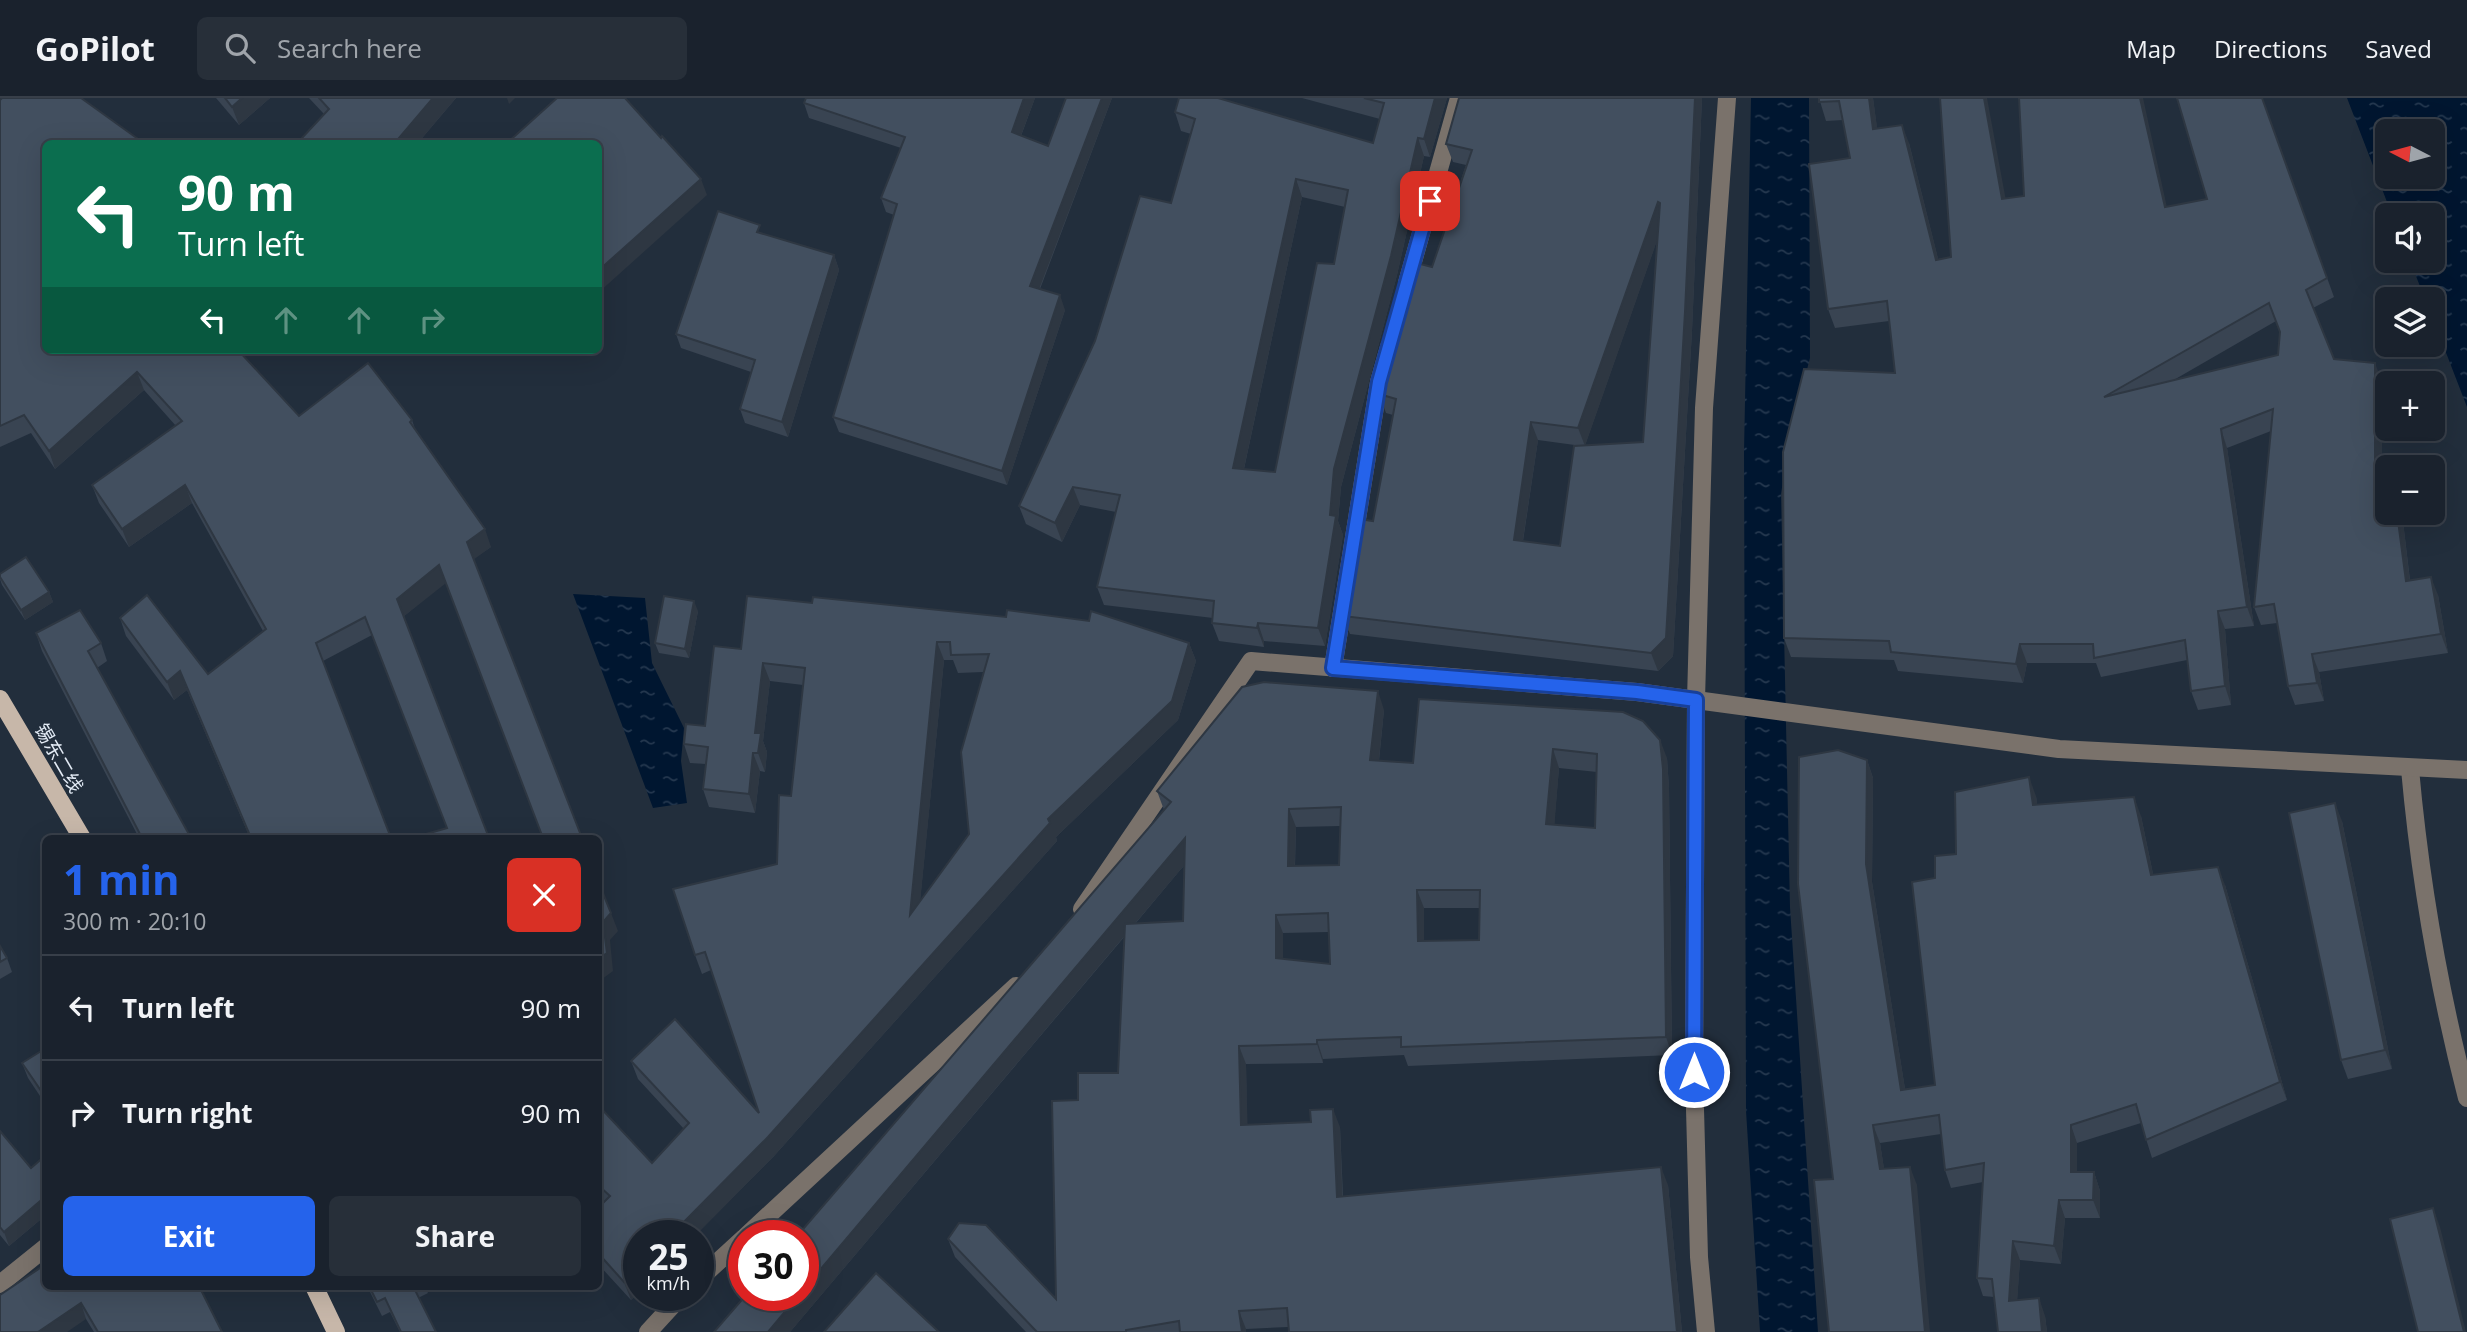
<!DOCTYPE html>
<meta charset="utf-8">
<style>
:root{--surface:#1a222d;--page:#272f39;--text:#f1f3f6;--muted:#9fa4aa;--line:#383f49;--accent:#2563eb}
body{margin:0;font-family:"Open Sans","Noto Sans SC",sans-serif;background:var(--page);color:var(--text);height:100vh;display:flex;flex-direction:column;font-size:26px;white-space:nowrap}
*{box-sizing:border-box;margin:0}
p{font-size:23px;color:var(--muted)}
.icon{flex:none;width:38px;height:38px;fill:none;stroke:currentColor;stroke-width:2;stroke-linecap:round;stroke-linejoin:round}
.map{position:relative;flex:1;overflow:hidden}
.details{position:absolute;left:42px;top:737px;width:560px;height:455px;display:flex;flex-direction:column;background:var(--surface);border-radius:10px;box-shadow:0 7px 28px #0002,0 0 0 2px var(--line)}
.details>*{flex:none}
.guide{position:absolute;left:42px;top:42px;width:560px;height:214px;border-radius:10px;box-shadow:0 7px 28px #0002,0 0 0 2px var(--line);background:#0b6e4f;color:#fff;overflow:hidden}
.needle{width:46px;rotate:276deg}
.buttons{position:absolute;left:2375px;top:21px;display:grid;gap:14px}
.buttons a{display:grid;place-items:center;width:70px;height:70px;border-radius:10px;background:var(--surface);box-shadow:0 7px 28px #0002,0 0 0 2px var(--line);font-size:35px}
.speed{position:absolute;left:623px;top:1122px;display:flex;gap:14px;font-size:35px;font-weight:700;text-align:center}
.speed>*{display:grid;place-content:center;width:91px;height:91px;border-radius:50%;background:var(--surface);box-shadow:0 7px 28px #0002,0 0 0 2px var(--line);line-height:1}
.speed small{font-size:18px;font-weight:400}
.speed .limit{border:10px solid #d22;background:#fff;color:#111}
.pin{position:absolute;display:grid;place-items:center;width:60px;height:60px;color:#fff;margin:-30px;border-radius:14px;box-shadow:0 4px 10px #0006}
.me{position:absolute;width:77px;margin:-38px;rotate:0deg;stroke-linejoin:round;filter:drop-shadow(0 0 5px #0008)}
.turn{display:flex;align-items:center;gap:24px;height:147px;padding:0 21px;font-size:32px}
.turn .icon{width:91px;height:91px;stroke-width:2.5}
.turn b{display:block;font-size:49px;line-height:60px}
.lanes{display:flex;align-items:center;height:66px;padding:0 21px;background:#0003;justify-content:center;gap:35px;direction:ltr}
.lanes .off{opacity:.35}
.round{display:grid;place-items:center;flex:none;width:74px;height:74px;border-radius:10px;background:var(--page)}
.overview{display:flex;align-items:center;justify-content:space-between;height:119px;padding:0 21px}
h1{font-size:42px;font-weight:700;line-height:52px;color:var(--accent)}
.button{display:flex;gap:14px;margin-top:auto;padding:14px 21px}
.button a{flex:1;height:80px;border-radius:10px;background:var(--accent);color:#fff;font-size:28px;font-weight:700;line-height:80px;text-align:center}
.button a+a{background:var(--page);color:var(--text)}
ul{padding:0;list-style:none}
li{display:flex;align-items:center;gap:21px;height:105px;padding:0 21px;border-top:2px solid var(--line)}
li div{flex:1}
li b{display:block;font-size:26px}
li em{font-style:normal}
header{display:flex;align-items:center;gap:42px;box-sizing:border-box;height:98px;padding:0 35px;background:var(--surface);border-bottom:2px solid var(--line)}
header strong{font-size:33px}
nav{display:flex;gap:38px;margin-inline-start:auto;font-size:24px}
.search{width:490px;height:63px;background:var(--page);display:flex;align-items:center;gap:18px;box-sizing:border-box;padding:0 24px;border-radius:10px;color:var(--muted);font-size:26px}
.map>svg:first-child{display:block}
</style>
<header>
<strong>GoPilot</strong>
<div class="search"><svg class="icon" aria-label="search" viewBox="0 0 24 24"><circle cx="10" cy="10" r="6"/><path d="M15 15l6 6"/></svg>Search here</div>
<nav><a>Map</a><a>Directions</a><a>Saved</a></nav>
</header>
<div class="map">
<svg width="2467" height="1234" viewBox="0 0 2467 1234">
<defs>
<pattern id="water-ripples" width="26" height="14" patternUnits="userSpaceOnUse" patternTransform="scale(1.75)"><rect width="26" height="14" fill="#001630"/><path d="M2 4q2-2 4 0t4 0M15 11q2-2 4 0t4 0" fill="none" stroke="#25384f"/></pattern>
</defs>
<rect width="100%" height="100%" fill="#222e3c"/>
<g fill="url(#water-ripples)" fill-rule="evenodd">
<path d="M1751,0H1809L1810,260L1791,333L1781,396L1790,809L1818,1234H1760L1746,1013L1744,353Z"/>
<path d="M2347,0H2467V309L2433,221L2432,201H2425L2410,163H2432V117H2392ZM2387,33H2432V79H2387Z"/>
<path d="M573,496L645,500L652,565L684,630L681,663L687,705L653,710Z"/>
</g>
<g fill="none" stroke-linecap="round" stroke-linejoin="round">
<g stroke="#7a726b" stroke-width="18">
<path d="M1407,185L1459,0"/>
<path d="M1333,570L1379,284L1389,249"/>
<path d="M2410,671C2420,782 2439,892 2467,1000"/>
<path d="M1082,811L1251,563L1637,594L2059,651L2467,672"/>
<path d="M746,1138L1016,888"/>
<path d="M698,1182L744,1140"/>
<path d="M0,1186L46,1149"/>
<path d="M648,1234L682,1197"/>
<path d="M1706,1234L1699,1159L1694,974L1696,602L1704,310L1727,0"/>
</g>
<g stroke="#c7b7a9" stroke-width="18">
<path d="M0,601L82,740"/>
<path d="M314,1188L336,1234"/>
</g>
</g>
<g fill="#394452" fill-rule="evenodd">
<path d="M216,0H270L239,27Z"/>
<path d="M309,0H456L417,46H303L301,41L324,16Z"/>
<path d="M806,0H1035L1021,38L1048,48L1066,0H1112L1040,191L1065,212L1007,387L839,334L833,319L894,117L886,114L881,100L901,50L809,20L804,5Z"/>
<path d="M1302,0H1447L1430,59L1424,58L1397,177L1341,389L1338,423L1343,437L1325,548L1264,543V549L1219,543L1212,525L1213,520L1104,507L1097,489L1116,414L1080,407L1062,444L1026,426L1019,408L1171,105L1191,36L1181,33L1175,14L1373,45L1380,21ZM1302,99L1345,109L1334,166L1275,374L1244,371Z"/>
<path d="M1702,0L1692,233L1673,558L1658,573L1350,536L1343,518L1373,423L1393,317L1386,315L1379,296L1432,169L1466,67L1453,64L1446,46ZM1657,142L1643,344L1585,347L1603,296ZM1538,342L1582,348L1560,448L1523,443Z"/>
<path d="M1819,0H1873L1877,31L1909,45L1938,161L1951,159L2005,100L2167,109L2207,101L2262,0L2334,199L2313,210L2334,261L2382,284V376L2387,415H2402L2410,482L2438,497L2448,555L2319,574L2324,603L2295,607L2288,588L2277,525L2261,527L2254,509L2271,333L2227,350L2254,528L2225,531L2231,607L2198,612L2191,593L2187,562L2101,579L2096,565H2027L2023,585L1898,573L1894,562L1791,559L1784,540L1895,275L1889,223L1835,230L1828,211L1850,60L1843,22L1826,23ZM2276,223L2280,235L2278,257L2172,283Z"/>
<path d="M0,2L46,46L299,318L412,322L416,334L491,449L473,461L404,518L447,730L372,537L323,563L391,740H250L187,592L174,602L126,538L120,520L208,576L263,533L192,405L129,449L99,405L92,387L176,328L144,292L55,371L31,335L0,349Z"/>
<path d="M763,136L834,157L839,172L788,339L745,325L740,311L751,274L681,250L676,236Z"/>
<path d="M0,476L49,494L53,504L25,522L2,487L0,481Z"/>
<path d="M747,498L1189,545L1196,563L1178,622L1056,739L1057,743L774,1058L631,1202L598,1166V1110L604,1104L598,1098V1007L652,1065L684,1031L638,981L631,963L759,1015L711,872L702,876L695,857L777,766L791,698L803,587L770,583L763,643L767,654L765,674L760,673L755,715L709,709L703,691L706,666L690,665L684,646L705,628L741,551ZM944,562H953L958,575L983,574L969,736L920,803Z"/>
<path d="M698,513L689,560L659,555L655,545Z"/>
<path d="M36,535L101,545L107,563L97,570L191,740H139L42,553Z"/>
<path d="M1419,601L1667,660L1669,690L1672,957L1408,968L1404,957L1323,961V965L1246,966L1247,1027L1340,1029L1343,1098L1668,1087L1682,1234H1289L1288,1229L1246,1231V1234H1026L955,1159L948,1141L1056,1201L1078,1002L1118,975L1125,838L790,1234H714L1164,712L1157,693L1384,612L1379,663L1413,665ZM1559,670L1597,674L1595,730L1554,727ZM1340,728L1339,767L1295,768L1296,729ZM1185,767L1183,823L1135,826L1181,771ZM1424,810H1480L1479,842L1424,843ZM1329,834L1330,866L1283,861V835Z"/>
<path d="M1867,662L1873,680L1872,784L1905,991L1935,987V780L1956,756L2036,698L2037,707L2141,718L2153,776L2225,787L2287,1002L2152,1060L2141,1025L2077,1045V1074H2094L2100,1093V1120H2065L2061,1166L2020,1162L2017,1202L2045,1218L2047,1234H1998L1994,1199L1983,1198L1977,1180L1983,1084L1951,1090L1945,1072L1941,1036L1880,1045L1884,1071L1917,1087L1833,1081Z"/>
<path d="M2342,723L2392,971L2348,981L2341,962Z"/>
<path d="M0,848L7,860L12,874L0,881Z"/>
<path d="M46,950V1007L28,980L22,965Z"/>
<path d="M0,1033L31,1070L46,1057V1117L9,1148L0,1137Z"/>
<path d="M46,1166L222,1234H94L86,1221Z"/>
<path d="M367,1188H425L428,1195L418,1200L436,1234H400L390,1214L382,1218Z"/>
</g>
<g fill="#2e3742">
<path d="M242,0H270L239,27L232,9Z"/>
<path d="M433,0H456L417,46H394Z"/>
<path d="M507,0H515L509,6Z"/>
<path d="M1024,0H1035L1017,48L1012,34Z"/>
<path d="M1102,0H1112L1035,202L1030,188Z"/>
<path d="M1435,0H1447L1430,59L1424,41Z"/>
<path d="M1695,0H1702L1692,233L1673,558L1658,573L1651,555Z"/>
<path d="M1869,0H1873L1880,50L1873,31Z"/>
<path d="M1984,0H1987L2009,119L2002,101Z"/>
<path d="M2140,0H2143L2171,128L2165,109Z"/>
<path d="M1902,27L1909,45L1943,180L1936,162Z"/>
<path d="M1418,40L1424,58L1397,177L1341,389L1338,423L1343,437L1325,548L1318,530L1334,371Z"/>
<path d="M701,81L707,97L598,195V173Z"/>
<path d="M1296,81L1302,99L1240,389L1233,370Z"/>
<path d="M1658,104L1664,123L1585,348L1578,330Z"/>
<path d="M834,157L839,172L788,339L782,324Z"/>
<path d="M1060,197L1065,212L1007,387L1002,373Z"/>
<path d="M2375,265L2382,284V396L2375,377Z"/>
<path d="M137,274L144,292L55,371L49,353Z"/>
<path d="M1531,324L1538,342L1520,461L1514,442Z"/>
<path d="M2221,331L2227,350L2254,528L2247,509Z"/>
<path d="M185,387L192,405L129,449L122,431Z"/>
<path d="M1073,389L1080,407L1062,444L1055,425Z"/>
<path d="M2397,415H2402L2412,501L2406,483Z"/>
<path d="M485,431L491,449L473,462L467,444Z"/>
<path d="M439,467L446,485L403,519L397,501Z"/>
<path d="M2431,479L2438,497L2448,555L2441,536Z"/>
<path d="M49,494L53,504L25,522L21,512Z"/>
<path d="M694,503L698,513L689,560L685,551Z"/>
<path d="M2218,513L2225,531L2231,607L2225,588Z"/>
<path d="M1258,525L1264,543V549L1257,530Z"/>
<path d="M937,544L944,562L917,836L910,817Z"/>
<path d="M1189,545L1196,563L1178,622L1056,739L1057,743L774,1058L695,1138H670L1048,721Z"/>
<path d="M2020,546L2027,565L2023,585L2016,566Z"/>
<path d="M2312,556L2319,574L2324,603L2317,585Z"/>
<path d="M763,565L770,583L763,643L767,654L765,674L758,655L755,635Z"/>
<path d="M180,573L187,592L174,602L167,584Z"/>
<path d="M1378,593L1384,612L1377,680L1370,662Z"/>
<path d="M1660,642L1667,660L1669,690L1672,957L1666,939Z"/>
<path d="M1553,651L1559,670L1553,745L1546,726Z"/>
<path d="M753,655L760,673L755,715L749,696Z"/>
<path d="M1867,662L1873,680L1872,784L1908,1010L1901,992L1866,766Z"/>
<path d="M2029,679L2036,698L2040,726L2033,707Z"/>
<path d="M2134,699L2141,718L2157,795L2151,777Z"/>
<path d="M2335,705L2342,723L2392,971L2385,952Z"/>
<path d="M1289,711L1296,729L1294,787L1288,768Z"/>
<path d="M1185,740L1192,758L790,1234H768L799,1197H803V1192Z"/>
<path d="M2218,769L2225,787L2287,1002L2280,984Z"/>
<path d="M1417,792L1424,810V861L1418,843Z"/>
<path d="M611,815L618,833L610,842L613,873L598,884V861L603,824Z"/>
<path d="M1276,817L1283,835V879L1276,860Z"/>
<path d="M1317,942L1323,961V965L1317,946Z"/>
<path d="M1239,948L1246,966L1248,1045L1241,1027Z"/>
<path d="M1333,1011L1340,1029L1343,1117L1337,1099Z"/>
<path d="M1873,1027L1880,1045L1887,1089L1880,1071Z"/>
<path d="M2071,1027L2077,1045V1093L2071,1074Z"/>
<path d="M1661,1069L1668,1087L1682,1234H1677Z"/>
<path d="M1910,1069L1917,1087L1930,1234H1925Z"/>
<path d="M2094,1074L2100,1093V1120L2093,1102Z"/>
<path d="M46,1098V1117L9,1148L4,1134Z"/>
<path d="M2059,1102L2065,1120L2061,1166L2054,1148Z"/>
<path d="M2433,1110L2440,1129L2466,1234H2464Z"/>
<path d="M2013,1143L2020,1162L2016,1221L2009,1203Z"/>
<path d="M639,1169V1194L631,1202L624,1184Z"/>
<path d="M2039,1200L2045,1218L2047,1234H2042Z"/>
<path d="M81,1205L86,1221L67,1234H38Z"/>
<path d="M1239,1213L1246,1231V1234H1242Z"/>
</g>
<g fill="#424f5f" stroke="#2e3742" stroke-width="2" fill-rule="evenodd">
<path d="M2,0H81L145,46H46V252H238L299,318L368,265L412,322L410,324L485,431L467,444L582,740H543L439,467L397,501L489,740H412L447,730L365,519L316,545L391,740H251L180,573L167,584L120,520L147,497L208,576L266,531L185,387L122,431L92,387L182,323L137,274L49,353L24,317L0,328V2Z"/>
<path d="M225,0H242L232,9Z"/>
<path d="M319,0H433L394,46H306L301,41L329,11Z"/>
<path d="M557,0H625L661,40L662,38L701,81L598,173V46H506Z"/>
<path d="M806,0H1024L1012,34L1048,48L1066,0H1102L1030,188L1060,197L1002,373L833,319L897,106L881,100L905,39L804,5Z"/>
<path d="M1179,0H1218L1373,45L1384,5L1364,0H1435L1424,41L1418,40L1391,158L1334,371L1330,417L1336,418L1318,530L1258,525L1257,530L1212,525L1214,503L1097,489L1120,397L1073,389L1055,425L1019,408L1095,243L1140,98L1171,105L1195,21L1175,14ZM1296,81L1348,92L1334,166L1317,165L1275,374L1233,370Z"/>
<path d="M1459,0H1695L1685,214L1666,540L1651,555L1343,518L1359,421L1373,423L1396,301L1379,296L1383,268L1413,164L1432,169L1472,52L1446,46ZM1658,104L1660,105L1643,344L1574,348L1560,448L1514,442L1531,324L1578,330Z"/>
<path d="M1819,0H1869L1873,31L1902,27L1936,162L1951,159L1940,0H1984L2002,101L2024,98L2019,0H2140L2165,109L2207,101L2177,0H2262L2327,180L2306,192L2334,261L2375,265V377L2387,375V415H2397L2406,483L2431,479L2441,536L2312,556L2317,585L2288,588L2274,506L2254,509L2273,311L2221,331L2247,509L2218,513L2225,588L2191,593L2185,542L2094,560L2093,546H2020L2016,566L1891,554L1889,543L1784,540L1783,354L1804,271L1895,275L1887,203L1828,211L1809,66L1850,60L1839,3L1819,4ZM2269,205L2280,234L2278,257L2104,299Z"/>
<path d="M718,113L760,127L757,134L834,157L782,324L740,311L755,262L676,236Z"/>
<path d="M26,459L49,494L21,512L0,479V476Z"/>
<path d="M664,498L694,503L685,551L655,545Z"/>
<path d="M747,498L812,505L813,499L1006,519L1007,512L1089,523L1091,513L1189,545L1172,603L1048,721L1050,725L768,1039L670,1138H639V1169L624,1184L598,1155V1110L610,1098L598,1087V1007L652,1065L689,1025L631,963L675,921L759,1015L705,854L695,857L673,791L777,766L779,697L791,698L805,570L763,565L755,635H761L758,655H753L749,696L703,691L708,649L684,646L686,626L705,628L714,548L741,551ZM937,544H950L951,557L989,556L961,654L969,736L910,817Z"/>
<path d="M80,512L101,545L88,553L191,740H142L36,535Z"/>
<path d="M1264,584L1378,593L1370,662L1413,665L1419,601L1623,614L1643,623L1660,642L1663,671L1666,939L1401,949V939L1317,942V946L1239,948L1241,1027L1311,1024L1310,1012L1333,1011L1337,1099L1661,1069L1677,1234H1289L1287,1210L1239,1213L1242,1234H1180L1179,1223L1126,1232V1234H1037L948,1141L959,1125L986,1127L1056,1201L1052,1003L1078,1002V975H1118L1125,826L1183,823L1185,740L803,1192V1138H797L1171,704L1157,693L1242,589ZM1553,651L1597,656L1595,730L1546,726ZM1341,709L1339,767L1288,768L1289,711ZM1417,792H1480L1479,842L1418,843ZM1328,815L1330,866L1276,860V817Z"/>
<path d="M1838,652L1867,662L1866,766L1901,992L1935,987L1912,784L1935,780V758L1956,756L1955,694L2029,679L2033,707L2134,699L2151,777L2218,769L2280,984L2146,1042L2136,1006L2071,1027V1074H2094L2093,1102H2059L2054,1148L2013,1143L2009,1203L2039,1200L2042,1234H1998L1992,1181L1977,1180L1984,1065L1945,1072L1939,1017L1873,1027L1880,1071L1910,1069L1925,1234H1829L1814,1082L1833,1081L1798,786L1799,659Z"/>
<path d="M2335,705L2385,952L2341,962L2289,715Z"/>
<path d="M598,783L611,815L603,824L607,855L598,861Z"/>
<path d="M0,848L7,860L0,864Z"/>
<path d="M46,950V1000L22,965Z"/>
<path d="M0,1033L31,1070L46,1057V1098L4,1134L0,1129Z"/>
<path d="M2433,1110L2464,1234H2418L2390,1121Z"/>
<path d="M46,1166V1188H199L222,1234H98L81,1205L38,1234H0V1197Z"/>
<path d="M876,1175L939,1234H824Z"/>
<path d="M369,1188H413L436,1234H401L385,1200L377,1204Z"/>
<path d="M746,1197H799L768,1234H714Z"/>
</g>
<g fill="none" stroke-linecap="round" stroke-linejoin="round">
<g stroke="#184099" stroke-width="18">
<path id="route" d="M1430,103L1379,284L1333,570L1637,594L1696,602L1694,974"/>
</g>
<use href="#route" stroke="#2563eb" stroke-width="12"/>
</g>
<g text-anchor="middle" stroke-width="6" stroke-linejoin="round" paint-order="stroke">
<g font-size="19" fill="#e4ecf6" stroke="#222e3c">
<text transform="translate(59 660) rotate(60)" y="7">锡东二线</text>
</g>
</g>
</svg>
<div class="buttons">
<a><svg class="needle" viewBox="-14 -14 28 28"><path d="M0-13l5 13h-10z" fill="#e53935"/><path d="M0 13l5-13h-10z" fill="#9fa4aa"/></svg></a>
<a><svg class="icon" aria-label="sound" viewBox="0 0 24 24"><path d="M4 9h4l5-4v14l-5-4H4zM17 9q2 3 0 6"/></svg></a>
<a><svg class="icon" aria-label="layers" viewBox="0 0 24 24"><path d="M12 4l9 5-9 5-9-5zM3 14l9 5 9-5"/></svg></a>
<a>+</a>
<a>−</a>
</div>
<div class="speed"><div>25<small>km/h</small></div><div class="limit">30</div></div>
<div class="pin" style="left:1430px;top:103px;background:#d93025"><svg class="icon" aria-label="arrive" viewBox="0 0 24 24"><path d="M6 21V4h12l-3 4 3 4H6"/></svg></div>
<svg class="me" style="left:1694px;top:974px" viewBox="-20 -20 40 40"><circle r="17" fill="#2563eb" stroke="#fff" stroke-width="3"/><path d="M0-11L8 9 0 5-8 9z" fill="#fff"/></svg>
<div class="guide">
<div class="turn"><svg class="icon" aria-label="left" viewBox="0 0 24 24"><path d="M17 20v-9H6M10 6l-5 5 5 5"/></svg><div><b>90 m</b>Turn left</div></div>
<div class="lanes"><svg class="icon" aria-label="left" viewBox="0 0 24 24"><path d="M17 20v-9H6M10 6l-5 5 5 5"/></svg><svg class="icon off" aria-label="ahead" viewBox="0 0 24 24"><path d="M12 20V5M6 11l6-6 6 6"/></svg><svg class="icon off" aria-label="ahead" viewBox="0 0 24 24"><path d="M12 20V5M6 11l6-6 6 6"/></svg><svg class="icon off" aria-label="right" viewBox="0 0 24 24"><path d="M7 20v-9h11M14 6l5 5-5 5"/></svg></div>
</div>
<section class="details">
<div class="overview"><div><h1>1 min</h1><p>300 m · 20:10</p></div><a class="round" style="background:#d93025;color:#fff"><svg class="icon" aria-label="close" viewBox="0 0 24 24"><path d="M6 6l12 12M18 6L6 18"/></svg></a></div>
<ul>
<li><svg class="icon" aria-label="left" viewBox="0 0 24 24"><path d="M17 20v-9H6M10 6l-5 5 5 5"/></svg><div><b>Turn left</b></div><em>90 m</em></li>
<li><svg class="icon" aria-label="right" viewBox="0 0 24 24"><path d="M7 20v-9h11M14 6l5 5-5 5"/></svg><div><b>Turn right</b></div><em>90 m</em></li>
</ul>
<div class="button"><a>Exit</a><a>Share</a></div>
</section>
</div>
